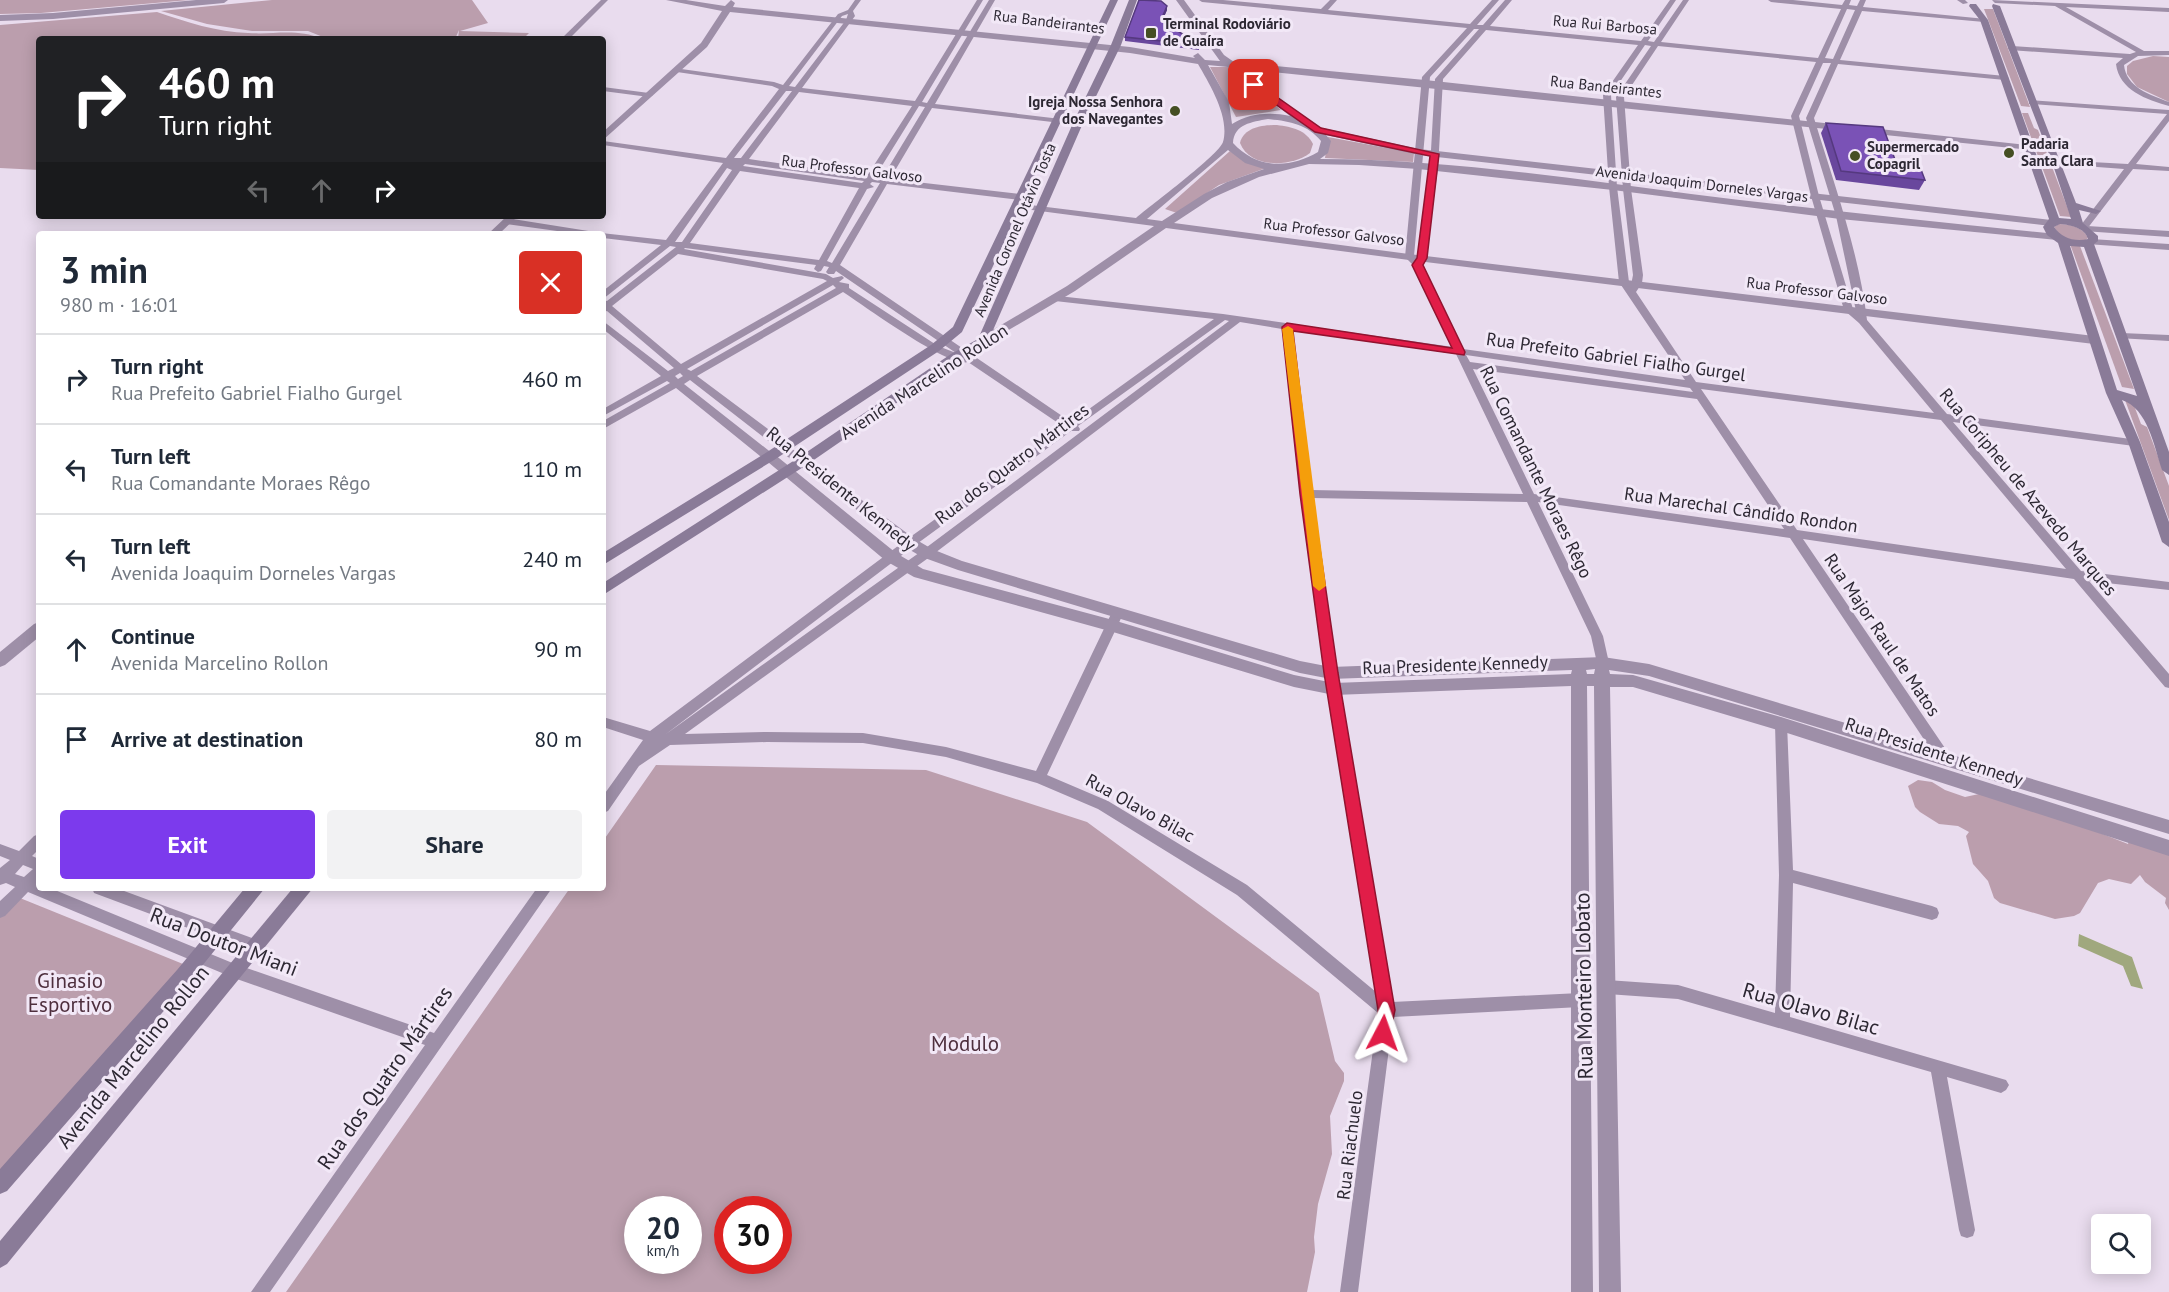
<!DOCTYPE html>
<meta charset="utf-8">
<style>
:root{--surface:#fff;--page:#f2f2f3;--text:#1f2937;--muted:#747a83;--line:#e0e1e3;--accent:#7c3aed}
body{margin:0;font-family:"PT Sans",sans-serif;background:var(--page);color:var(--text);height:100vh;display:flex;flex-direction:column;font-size:22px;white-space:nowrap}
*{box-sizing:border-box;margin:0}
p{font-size:20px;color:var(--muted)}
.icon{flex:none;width:33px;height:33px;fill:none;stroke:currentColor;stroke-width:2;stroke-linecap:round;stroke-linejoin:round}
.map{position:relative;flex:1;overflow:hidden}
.sheet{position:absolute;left:36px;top:231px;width:570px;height:660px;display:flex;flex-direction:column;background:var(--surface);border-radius:6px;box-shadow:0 3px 15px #0003}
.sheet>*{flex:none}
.banner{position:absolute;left:36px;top:36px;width:570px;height:183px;border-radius:6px;box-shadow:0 3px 15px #0003;background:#202124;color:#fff;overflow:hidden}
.fabs{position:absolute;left:2091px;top:1214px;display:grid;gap:12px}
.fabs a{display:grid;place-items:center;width:60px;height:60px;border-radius:6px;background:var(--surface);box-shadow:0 3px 15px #0003;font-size:30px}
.speed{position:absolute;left:624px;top:1196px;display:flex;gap:12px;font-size:30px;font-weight:700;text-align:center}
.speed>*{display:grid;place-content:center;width:78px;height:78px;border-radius:50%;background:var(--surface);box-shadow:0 3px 15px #0003;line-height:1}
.speed small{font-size:15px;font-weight:400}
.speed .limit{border:9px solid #d22;background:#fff;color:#111}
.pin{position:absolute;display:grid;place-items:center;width:51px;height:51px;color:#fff;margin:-26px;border-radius:12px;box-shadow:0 3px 9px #0006}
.me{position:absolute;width:66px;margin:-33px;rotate:4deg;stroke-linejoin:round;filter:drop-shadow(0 0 4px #0008)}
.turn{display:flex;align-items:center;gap:21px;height:126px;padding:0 24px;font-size:27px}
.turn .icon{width:78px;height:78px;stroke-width:2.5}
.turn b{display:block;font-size:42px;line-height:51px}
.lanes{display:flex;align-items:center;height:57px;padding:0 24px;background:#0003;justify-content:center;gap:30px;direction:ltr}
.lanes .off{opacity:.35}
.round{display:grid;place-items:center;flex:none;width:63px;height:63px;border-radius:6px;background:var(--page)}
.head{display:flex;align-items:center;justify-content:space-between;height:102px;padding:0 24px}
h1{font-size:36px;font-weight:600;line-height:45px}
.primary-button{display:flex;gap:12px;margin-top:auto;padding:12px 24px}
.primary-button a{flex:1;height:69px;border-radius:6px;background:var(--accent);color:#fff;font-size:24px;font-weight:600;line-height:69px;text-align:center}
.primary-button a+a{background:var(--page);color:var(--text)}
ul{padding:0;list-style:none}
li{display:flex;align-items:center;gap:18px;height:90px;padding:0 24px;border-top:2px solid var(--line)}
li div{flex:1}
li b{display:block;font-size:22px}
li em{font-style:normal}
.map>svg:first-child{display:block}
</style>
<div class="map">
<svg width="2169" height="1292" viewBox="0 0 2169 1292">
<rect width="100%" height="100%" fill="#e9dcee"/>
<g fill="#bb9ead" fill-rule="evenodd">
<path d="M0,0H189L41,13L0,14Z"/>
<path d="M272,0H472L488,23L460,31L529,33L523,39H458L459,30L455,39H328L308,31H252L207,24L161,11Z"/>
<path d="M1984,9H1993L2030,107L2021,106Z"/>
<path d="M157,12C186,22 217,32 248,33C274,35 297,28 322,39H39V170L0,168V25Z"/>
<path d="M2153,56L2169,57V102L2137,87L2127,74V66L2133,61Z"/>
<path d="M1210,67H1231L1281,110L1236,117Z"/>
<path d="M2022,113H2028L2034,128L2038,130L2071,217L2060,216Z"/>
<path d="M1277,125C1292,127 1306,130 1313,144L1310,153C1292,167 1250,169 1240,143C1244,127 1263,125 1277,125Z"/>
<path d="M1328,137L1414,153L1413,162L1325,158Z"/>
<path d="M1230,151L1245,161L1266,168L1219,185L1177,213L1165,209Z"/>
<path d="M2059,224C2070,224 2083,227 2088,238L2083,242L2062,238L2054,227Z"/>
<path d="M2070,244L2080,246L2134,389L2122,387Z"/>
<path d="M2125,400H2132L2141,424L2147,427L2169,486V520Z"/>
<path d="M656,765L926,770L1087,822L1319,993L1335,1061L1344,1073V1081L1330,1116L1332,1154L1318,1204L1314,1237L1315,1252L1307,1292H286L570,888H603V841ZM638,1209H688V1260H638ZM728,1209H778V1260H728Z"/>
<path d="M1918,780L1932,782L1945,790L1965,797L1993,791L2128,844L2129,840L2169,848V910L2165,903L2166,898L2145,882L2140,875L2131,884L2109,879L2098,883L2080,913L2074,916L2055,919L2000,903L1994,898L1988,881L1973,864L1966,836L1969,832L1958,826L1939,824L1920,812L1915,807L1908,786Z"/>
<path d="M15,896L188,966L0,1174V911Z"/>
</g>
<path fill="#a0a87e" d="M2079,934L2132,957L2143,989L2131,986L2123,966L2078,946Z"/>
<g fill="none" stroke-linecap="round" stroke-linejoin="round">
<g fill="#9e8fa8" fill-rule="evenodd">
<path d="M601,0H608L569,39H561Z"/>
<path d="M855,0H861L853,11L855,16L802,88L915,101L977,0H983L922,102L927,103L989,0H995L935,104L1078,121L1082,123L1078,125L932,108L890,179L1021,194L1025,197L1021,200L887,184L840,265L1071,422L1214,319L1055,301V297L1058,296L1223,314L1453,347L1414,266L1405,257L1422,77L1467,28L1202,2L1199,0H1223L1321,9L1330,0H1337L1328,10L1470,24L1492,0H1499L1477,25H1483L1505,0H1512L1490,26L1641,41L1670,0H1676L1648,41L1654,42L1683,0H1689L1661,42L1818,58L1841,9L1771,2L1768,0H1793L1842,5L1845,0H1851L1849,5L1857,6L1860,0H1866L1863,7L1986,19V21L1984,22L1862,11L1840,60L2005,76L2009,78L2005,80L1838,64L1814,118C1834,184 1859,252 1867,320L1947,414L2138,440L2139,442L2138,444L2134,446L1953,422L2081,571L2169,582V590L2089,581L2169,674V688L2165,687L2074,579L1803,539L1949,754L1950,758L1949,762L1944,763L1939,762L1790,538L1538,502L1603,636L1609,663L1607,666H1599L1597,663L1591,636L1527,502L1312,498L1337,673L1392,1002L1580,993L1585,995L1587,1000L1585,1005L1580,1007L1393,1017L1358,1292H1340L1378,1013L1237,895L1098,809L1037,783L946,757L863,743L767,742L670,745L639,766L608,811L603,813V796L643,740L603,727V717L650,731L906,540L1064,427L968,362C949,368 863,305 843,292L697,376L788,444L789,447L788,450H780L690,380L684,384L773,454L774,457L773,460H765L676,388L603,429V421L670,383L667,381L603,416V409L661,376L603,329V321L668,371L674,368L607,311L603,312V300L607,301L676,247L670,246L603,299V291L661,245L603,238V234H579L507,224L503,221L507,218L601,233L666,240L723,163L603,145V141L726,158L779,89L772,86L677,72H674V68L774,82L783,85L838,14L848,10ZM1847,9L1855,10L1833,59L1825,58ZM848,14L846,20L795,87L789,86L842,16ZM1474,29H1479L1435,79L1430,168L1417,259L1414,256L1430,77ZM1486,30L1638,45L1603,95L1609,187L1619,282L1685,380L1463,349L1422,265L1426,258L1438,168L1443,79ZM1645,45L1651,46L1616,97L1623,189L1633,275L1631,285L1629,282L1617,187L1611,95ZM1658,46L1816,62L1791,116L1811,196L1844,310L1859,323L1934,413L1696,382L1636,292L1642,283L1643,275L1631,189L1624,97ZM1823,63H1831L1806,118L1836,216L1856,311L1853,309L1819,196L1799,116ZM786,91H792L741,158H734ZM799,92L912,106L867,176L749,159ZM919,106L925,107L882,178L875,177ZM745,164L864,181L862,183L743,166ZM727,168L732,170L682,242H675ZM740,171L859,188L819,260L690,243ZM872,182L880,183L832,263L827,261L867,189L874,187L870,184ZM685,248L816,265L814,269L818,272L821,271L824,266L829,267L826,272L828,274H834L836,271L956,353L938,346L849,288V284L839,282L844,278L842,276L833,278L826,274L684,249ZM678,254L823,279L827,281L681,364L612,306ZM833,285L836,288L691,371L687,369ZM1225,320L1229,321L923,550L666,734L914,546L1071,431H1079L1080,429L1078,426ZM1240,322L1282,329L1301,494L1325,673L1376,992L1247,885L1108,801L1047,775L1124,612L1122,609H1114L1112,612L1036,771L946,747L863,733L767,732L685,734L931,556ZM1292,330L1456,354L1523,494L1311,490ZM1466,355L1690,388L1693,392L1470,362ZM1473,369L1697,399L1784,529L1534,494ZM680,373L683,376L678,379L675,376ZM1701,389L1941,420L2066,569L1797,530Z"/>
<path d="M1957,0H1965L1968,3L1963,4Z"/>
<path d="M1992,0L2169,8V12L2066,7L2144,51H2169V55L2138,56L2124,65C2126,87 2150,95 2169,102V106C2147,100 2119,90 2116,64L2123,58L2009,50L2008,48L2012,46L2130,54L2136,52L2055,6L1995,3Z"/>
<path d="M603,87L649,93L653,95L649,97L603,91Z"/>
<path d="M2029,100L2169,110V121L2136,164L2169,167V171L2133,169L2087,229H2081V225L2124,169L2057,164L2053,162L2054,160L2128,164L2167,114L2032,104H2029Z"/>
<path d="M2121,333L2169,335V341L2118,338V334Z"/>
<path d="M1781,719L1785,720L1787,724L1793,870L1932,906L1937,908L1939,913L1937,918L1932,920L1793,883L1790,1017L2006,1080L2009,1085L2006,1090L2001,1093L1947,1077L1975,1230L1973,1236L1967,1238L1961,1236L1959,1230L1931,1072L1678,999L1607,994L1602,992L1600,987L1602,982L1607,980L1678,985L1775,1013L1779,875L1775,724L1777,720Z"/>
<path d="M39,834V849L32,856L39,859L37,883L39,888H50L235,964L434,1033L537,888H552L270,1292H251L425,1045L234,978L28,892L5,916L0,918V901L15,887L6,883L0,885V868L10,860L0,856V844L19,851L34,836ZM23,865L33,869L24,877L15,874Z"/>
<path d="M92,888H116L260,941L262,946L260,951L255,953L94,893Z"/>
</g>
<g fill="#9e8fa8" fill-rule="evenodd">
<path d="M196,0H228L224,3L53,19L0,21V15L53,13Z"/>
<path d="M666,0H686L725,6L731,0L735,3L733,7L1130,47L1195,58L1193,56L1198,53L1205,60L1220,61L1176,0H1184L1224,55L1234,62L1425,80L2027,145L2032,148L2031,150L1242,69L1302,116L1303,119L1318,127L1419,149L2051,220L2056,223L2051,226L1419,155L1326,135L1331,141L1328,153L1320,159C1442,159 1570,178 1691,194C1813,209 1935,222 2057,234L2062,237L2057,240L1840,219L1613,190L1418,169L1359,165L1309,164L1259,177L1212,198L1174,223L1409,254L2094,336L2100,340L2094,344L1409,260L1166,228L1075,291L983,345L977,341L979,338L1067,286L1154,226L1017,208L1012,205L1013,203L1136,218C1151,205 1219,155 1223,142C1230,117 1210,85 1198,64L1130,53L730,12L707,47L603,140V132L701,43L722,11ZM1208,65L1228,67L1290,116C1270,112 1250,113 1232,124L1229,102ZM1268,119C1289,121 1307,124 1321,141L1318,152C1289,169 1257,169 1233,143C1234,124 1252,122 1268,119ZM1228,150L1245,163L1264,169L1227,182L1204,194L1162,221L1147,219Z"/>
<path d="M507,216H518L499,234H488Z"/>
<path d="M2087,226L2169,231V237L2083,231V227Z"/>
<path d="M2091,239L2169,244V250L2087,244L2086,242Z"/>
<path d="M784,443L915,539L932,549L962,561L1300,661L1331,667L1603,657L1649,664L2169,820V834L1649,676L1609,670L1610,674L1633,675L1781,717L2169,840V856L1781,731L1633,687H1610L1621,1292H1599L1594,686H1587L1593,1292H1571V686L1334,695L1294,687L1113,632L914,577L886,561L762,457L769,452L774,454L896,553L923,569L1113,620L1294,675L1334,683L1571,674L1572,670L1331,679L1300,673L958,570L922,557L905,547L779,450L777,447ZM1595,669L1594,674H1587L1586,670Z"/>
<path d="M39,622V637L5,665L0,667V652L34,624Z"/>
</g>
<g fill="#8a7b98" fill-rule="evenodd">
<path d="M1110,0H1118L962,332L939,351L774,460L603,565V553L764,454L931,345L953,327Z"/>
<path d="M1129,0H1137L1121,45L1083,123L987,344L959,360L808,464L603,595V583L798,458L951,354L978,339L1073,123L1111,45Z"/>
<path d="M1970,4H1976L1988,20L2059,218L2071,219L2052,162L1992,6L1993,4L2000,6L2076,203L2101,211L2096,214L2079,210L2083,223L2098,236V241L2094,244L2169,452V475L2162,470C2154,446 2148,409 2122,400L2140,442L2169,522V547L2162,542L2128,442L2106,393L2058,243L2047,235L2043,227L2049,219L1980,20L1969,6ZM2060,224C2071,225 2085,228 2088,239C2074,242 2062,238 2054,227ZM2070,246L2084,247L2137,396L2117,390Z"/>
<path d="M245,888H265L189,982L7,1191L0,1194V1169L177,970Z"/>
<path d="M293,888H313L7,1264L0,1268V1241Z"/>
</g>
</g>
<g fill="#69479d">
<path d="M1167,6V10L1162,21L1199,45V50L1125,41V37Z"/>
<path d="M1826,123L1925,180L1919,190L1836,180L1821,133Z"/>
</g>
<path fill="#55397f" d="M1167,6V10L1161,24V20Z"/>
<g fill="#7a52b6" stroke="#55397f" stroke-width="1.5">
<path d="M1139,0L1161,1L1167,6L1161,20L1199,45L1125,37Z"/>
<path d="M1826,123L1883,127L1897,165L1920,167L1925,180L1841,171Z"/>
</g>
<path fill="#e11d48" stroke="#92132f" stroke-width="1.5" d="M1251,83H1257L1321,128L1439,154L1427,258L1423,265L1465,352L1464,355L1293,331L1312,494L1338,673L1395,1010L1389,1039L1383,1042L1377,1039L1375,1033L1378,1010L1324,673L1300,494L1282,327L1287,323L1452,348L1412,265L1417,258L1430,156L1315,132L1251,87Z"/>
<path fill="#f59e0b" d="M1288,326L1293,329L1326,586L1319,591L1313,586L1282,329Z"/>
<g fill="#454f23" stroke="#f2e8f7" stroke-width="2">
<rect x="1145" y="27" width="12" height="12" rx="3"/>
<circle cx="1175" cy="111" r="6"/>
<circle cx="2009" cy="153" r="6"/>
<circle cx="1855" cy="156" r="6"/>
</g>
<g text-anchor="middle" stroke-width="6" stroke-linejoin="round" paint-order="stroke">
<g font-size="15" fill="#2d2833" stroke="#f2e8f7">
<text transform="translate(1049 22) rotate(7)" y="5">Rua Bandeirantes</text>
<text transform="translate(1605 25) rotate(5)" y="5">Rua Rui Barbosa</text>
<text transform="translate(1606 87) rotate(6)" y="5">Rua Bandeirantes</text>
<text transform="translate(852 169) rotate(7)" y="5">Rua Professor Galvoso</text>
<text transform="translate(1702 184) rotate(7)" y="5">Avenida Joaquim Dorneles Vargas</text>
<text transform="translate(1015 230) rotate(-67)" y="5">Avenida Coronel Otávio Tosta</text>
<text transform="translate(1334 232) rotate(7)" y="5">Rua Professor Galvoso</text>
<text transform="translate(1817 291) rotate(7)" y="5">Rua Professor Galvoso</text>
</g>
<g font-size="15" font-weight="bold" fill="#2d2833" stroke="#f2e8f7" text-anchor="start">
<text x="1163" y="29">Terminal Rodoviário<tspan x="1163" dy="17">de Guaíra</tspan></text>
<text x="1163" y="107" text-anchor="end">Igreja Nossa Senhora<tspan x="1163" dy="17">dos Navegantes</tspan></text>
<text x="2021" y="149">Padaria<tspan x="2021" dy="17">Santa Clara</tspan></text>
<text x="1867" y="152">Supermercado<tspan x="1867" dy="17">Copagril</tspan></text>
</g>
<g font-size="18" fill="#2d2833" stroke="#f2e8f7">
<text transform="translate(1616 357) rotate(8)" y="6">Rua Prefeito Gabriel Fialho Gurgel</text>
<text transform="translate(924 382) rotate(-33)" y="6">Avenida Marcelino Rollon</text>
<text transform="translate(1012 464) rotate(-37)" y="6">Rua dos Quatro Mártires</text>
<text transform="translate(1536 472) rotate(64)" y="6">Rua Comandante Moraes Rêgo</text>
<text transform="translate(841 489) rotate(39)" y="6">Rua Presidente Kennedy</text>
<text transform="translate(2028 492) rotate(50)" y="6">Rua Coripheu de Azevedo Marques</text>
<text transform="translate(1741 510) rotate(8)" y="6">Rua Marechal Cândido Rondon</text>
<text transform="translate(1882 635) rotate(56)" y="6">Rua Major Raul de Matos</text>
<text transform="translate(1455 665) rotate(-2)" y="6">Rua Presidente Kennedy</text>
<text transform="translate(1934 752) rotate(18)" y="6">Rua Presidente Kennedy</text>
<text transform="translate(1140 808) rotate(29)" y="6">Rua Olavo Bilac</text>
<text transform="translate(1350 1145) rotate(-83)" y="6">Rua Riachuelo</text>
</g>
<g font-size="21" fill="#2d2833" stroke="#f2e8f7">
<text transform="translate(224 942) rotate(21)" y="7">Rua Doutor Miani</text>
<text transform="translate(1584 986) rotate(-91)" y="7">Rua Monteiro Lobato</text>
<text transform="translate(1811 1009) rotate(16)" y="7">Rua Olavo Bilac</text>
<text transform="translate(133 1057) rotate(-51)" y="7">Avenida Marcelino Rollon</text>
<text transform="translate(385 1078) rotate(-55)" y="7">Rua dos Quatro Mártires</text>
</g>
<g font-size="21" fill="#4e2f3e" stroke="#f2e8f7">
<text x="70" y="988">Ginasio<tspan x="70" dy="24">Esportivo</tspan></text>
<text x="965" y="1051">Modulo</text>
</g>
</g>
</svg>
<div class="fabs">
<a><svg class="icon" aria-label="search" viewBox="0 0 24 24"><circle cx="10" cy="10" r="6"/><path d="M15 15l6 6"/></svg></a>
</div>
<div class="speed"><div>20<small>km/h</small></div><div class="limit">30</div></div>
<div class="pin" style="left:1254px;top:85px;background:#d93025"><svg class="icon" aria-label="arrive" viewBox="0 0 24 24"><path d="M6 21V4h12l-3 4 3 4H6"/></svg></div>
<svg class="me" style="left:1383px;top:1033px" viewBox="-20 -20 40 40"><path d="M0-17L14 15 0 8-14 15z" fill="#e11d48" stroke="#fff" stroke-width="4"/></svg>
<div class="banner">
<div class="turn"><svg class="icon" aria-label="right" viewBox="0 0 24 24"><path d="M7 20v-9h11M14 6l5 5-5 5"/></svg><div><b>460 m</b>Turn right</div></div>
<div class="lanes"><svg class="icon off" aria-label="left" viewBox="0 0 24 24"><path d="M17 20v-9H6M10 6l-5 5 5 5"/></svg><svg class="icon off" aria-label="ahead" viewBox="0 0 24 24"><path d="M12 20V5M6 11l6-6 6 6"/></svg><svg class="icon" aria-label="right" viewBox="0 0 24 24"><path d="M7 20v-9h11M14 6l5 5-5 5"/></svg></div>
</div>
<section class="sheet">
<div class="head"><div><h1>3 min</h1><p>980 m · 16:01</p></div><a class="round" style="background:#d93025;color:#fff"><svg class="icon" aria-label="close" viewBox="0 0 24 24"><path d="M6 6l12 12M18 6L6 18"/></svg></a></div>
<ul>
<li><svg class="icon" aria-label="right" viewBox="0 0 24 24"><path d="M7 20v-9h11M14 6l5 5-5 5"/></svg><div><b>Turn right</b><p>Rua Prefeito Gabriel Fialho Gurgel</p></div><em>460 m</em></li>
<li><svg class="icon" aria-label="left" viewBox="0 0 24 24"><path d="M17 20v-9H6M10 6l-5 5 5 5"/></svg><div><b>Turn left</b><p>Rua Comandante Moraes Rêgo</p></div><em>110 m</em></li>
<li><svg class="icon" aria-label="left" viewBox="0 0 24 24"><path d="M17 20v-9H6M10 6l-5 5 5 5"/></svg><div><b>Turn left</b><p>Avenida Joaquim Dorneles Vargas</p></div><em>240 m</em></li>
<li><svg class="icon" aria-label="ahead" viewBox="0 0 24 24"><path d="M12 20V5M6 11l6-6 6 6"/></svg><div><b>Continue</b><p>Avenida Marcelino Rollon</p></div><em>90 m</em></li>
<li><svg class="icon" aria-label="arrive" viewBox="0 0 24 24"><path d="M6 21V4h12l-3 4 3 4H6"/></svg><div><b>Arrive at destination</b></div><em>80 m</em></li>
</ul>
<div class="primary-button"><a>Exit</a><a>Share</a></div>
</section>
</div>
